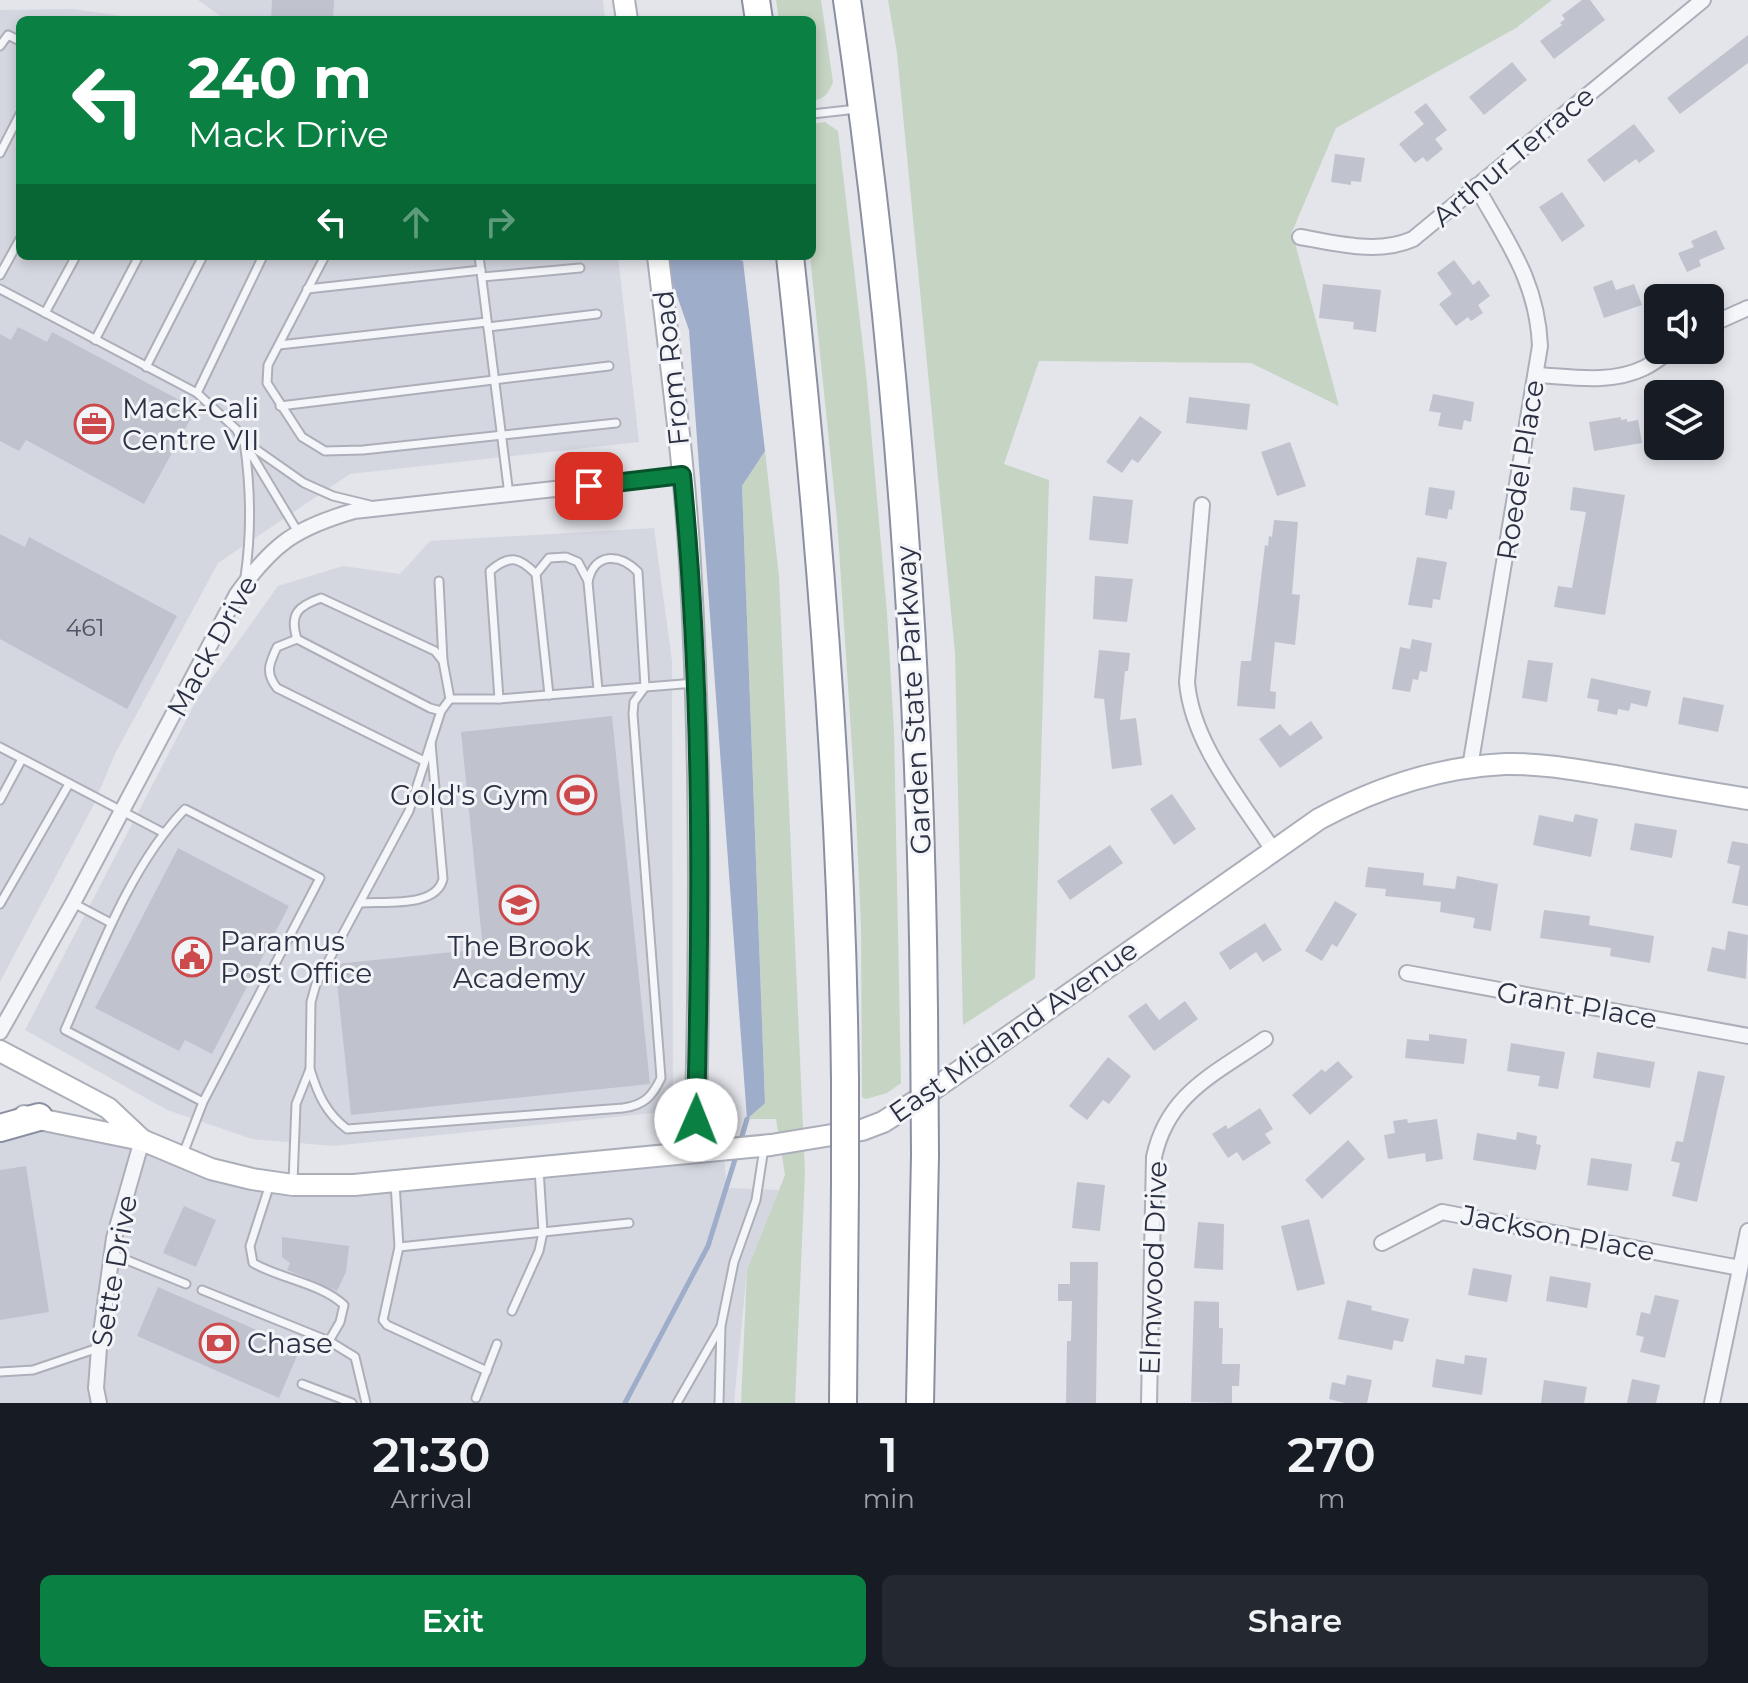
<!DOCTYPE html>
<style>
:root{--surface:#171b24;--page:#242831;--text:#f1f3f6;--muted:#9ea1a6;--accent:#0b8043}
body{margin:0;font-family:Montserrat,sans-serif;background:var(--page);color:var(--text);height:100vh;display:flex;flex-direction:column;font-size:30px;white-space:nowrap}
*{box-sizing:border-box;margin:0}
p{font-size:26px;color:var(--muted)}
.icon{flex:none;width:44px;height:44px;fill:none;stroke:currentColor;stroke-width:2;stroke-linecap:round;stroke-linejoin:round}
.map{position:relative;height:1403px;overflow:hidden}
.panel{display:flex;flex-direction:column;background:var(--surface);flex:1}
.panel>*{flex:none}
.banner{position:absolute;left:16px;top:16px;width:800px;height:244px;border-radius:12px;box-shadow:0 4px 12px #0003;background:#0b8043;color:#fff;overflow:hidden}
.buttons{position:absolute;left:1644px;top:284px;display:grid;gap:16px}
.buttons a{display:grid;place-items:center;width:80px;height:80px;border-radius:12px;background:var(--surface);box-shadow:0 4px 12px #0003;font-size:40px}
.pin{position:absolute;display:grid;place-items:center;width:68px;height:68px;color:#fff;margin:-34px;border-radius:16px;box-shadow:0 4px 12px #0006}
.me{position:absolute;width:88px;margin:-44px;rotate:1deg;stroke-linejoin:round;filter:drop-shadow(0 0 6px #0008)}
.turn{display:flex;align-items:center;gap:28px;height:168px;padding:0 40px;font-size:36px}
.turn .icon{width:104px;height:104px;stroke-width:2.5}
.turn b{display:block;font-size:56px;line-height:68px}
.lanes{display:flex;align-items:center;height:76px;padding:0 40px;background:#0003;justify-content:center;gap:40px;direction:ltr}
.lanes .off{opacity:.35}
.eta{display:flex;justify-content:space-evenly;align-items:center;height:136px;text-align:center}
.eta b{font-size:48px;font-weight:600;line-height:56px}
.primary-button{display:flex;gap:16px;margin-top:auto;padding:16px 40px}
.primary-button a{flex:1;height:92px;border-radius:12px;background:var(--accent);color:#fff;font-size:32px;font-weight:600;line-height:92px;text-align:center}
.primary-button a+a{background:var(--page);color:var(--text)}
.map>svg:first-child{display:block}
</style>
<div class="map">
<svg width="1748" height="1403" viewBox="0 0 1748 1403">
<rect width="100%" height="100%" fill="#e3e5eb"/>
<g fill="#d5d7e0">
<path d="M198,0H603L605,20H226Z"/>
<path d="M73,9L150,20H20V256H618L639,442L350,474L218,563L115,754L93,806L0,982V10Z"/>
<path d="M654,528L672,661L673,1111L333,1146L252,1139L167,1110L25,1030L197,699L278,586L343,566L400,574L430,541Z"/>
<path d="M39,1117L293,1185L723,1148L727,1188L779,1190L747,1270L734,1403H0V1128Z"/>
</g>
<g fill="#c6d4c4">
<path d="M776,0H821L833,82C829,92 824,101 812,100V20H779Z"/>
<path d="M888,0H1552L1516,28L1336,128L1292,232L1339,406L1251,363L1039,361L1004,464L1049,480L1035,978L963,1025L955,653L897,53Z"/>
<path d="M825,122L838,131L866,373L887,613L894,731L901,1083L887,1093L866,1099L862,1097L861,926L855,793L837,519L810,256H812V124Z"/>
<path d="M765,451L779,576L805,1173L795,1403H741L747,1270L785,1175L776,1119H747L765,1102L742,486Z"/>
</g>
<path fill="#9eadca" d="M663,256H728L743,261L765,451L742,486L765,1103L747,1119L689,330Z"/>
<g fill="none" stroke-linecap="round" stroke-linejoin="round">
<g stroke="#9eadca" stroke-width="5">
<path d="M740,1143L747,1119"/>
<path d="M625,1403L708,1246L737,1153"/>
</g>
</g>
<g fill="#c0c3cd">
<path d="M272,0H334L333,20H271Z"/>
<path d="M1582,0H1590L1605,20L1554,59L1540,41L1562,25L1560,23L1565,19L1562,15Z"/>
<path d="M1748,35V63L1680,114L1667,98Z"/>
<path d="M1512,62L1527,80L1484,115L1469,97Z"/>
<path d="M1426,103L1447,130L1435,139L1443,149L1427,162L1423,157L1415,163L1399,144L1424,124L1414,112Z"/>
<path d="M1634,124L1655,151L1639,163L1636,159L1604,182L1587,160Z"/>
<path d="M1335,154L1365,158L1361,182L1351,181V185L1331,182Z"/>
<path d="M1562,192L1585,226L1562,242L1539,207Z"/>
<path d="M1716,230L1725,249L1699,260L1701,266L1687,272L1678,253L1694,247L1691,241Z"/>
<path d="M1454,260L1473,285L1479,280L1490,296L1478,305L1483,313L1471,321L1468,317L1456,326L1439,304L1452,294L1437,273Z"/>
<path d="M1612,280L1616,290L1634,284L1642,305L1604,318L1593,287Z"/>
<path d="M1323,284L1381,290L1376,332L1353,329L1354,322L1319,318Z"/>
<path d="M18,327L47,342L52,332L196,409L144,504L26,440L19,451L0,441V334L11,340Z"/>
<path d="M1433,394L1474,402L1471,422L1464,420L1462,430L1438,426L1441,413L1429,411Z"/>
<path d="M1189,397L1250,404L1247,430L1186,423Z"/>
<path d="M1140,416L1162,432L1138,463L1132,459L1122,473L1106,462Z"/>
<path d="M1621,417V420L1627,419V422L1638,420L1642,443L1594,451L1589,422Z"/>
<path d="M1290,442L1306,486L1277,496L1261,452Z"/>
<path d="M1429,487L1455,491L1452,510L1449,509L1447,519L1425,515Z"/>
<path d="M1573,487L1625,495L1605,615L1554,607L1558,586L1572,588L1586,512L1570,510Z"/>
<path d="M1093,496L1133,500L1128,544L1089,540Z"/>
<path d="M1274,520L1298,522L1292,594L1300,595L1295,645L1275,642L1270,691L1276,692L1275,709L1237,706L1241,661H1251L1265,545L1268,546L1269,536L1272,537Z"/>
<path d="M0,534L25,547L29,537L177,616L127,709L0,639Z"/>
<path d="M1417,557L1447,562L1440,600L1433,599L1432,608L1408,605Z"/>
<path d="M1095,576L1133,579L1127,622L1093,619Z"/>
<path d="M1412,639L1432,643L1427,672L1420,671L1418,680L1413,679L1410,692L1392,689L1400,647L1410,649Z"/>
<path d="M1099,650L1130,653L1128,671H1125L1120,720L1136,718L1142,765L1112,769L1104,699L1094,698Z"/>
<path d="M1528,660L1553,663L1547,702L1522,698Z"/>
<path d="M1591,678L1651,691L1647,707L1631,703L1629,711L1618,709L1617,715L1597,711L1599,700L1587,698Z"/>
<path d="M1683,697L1724,705L1718,732L1678,724Z"/>
<path d="M612,716L650,1084L351,1115L335,964L483,949L461,732Z"/>
<path d="M1311,721L1323,738L1280,768L1259,739L1280,724L1290,736Z"/>
<path d="M1172,794L1196,829L1174,845L1150,809Z"/>
<path d="M1575,814L1598,819L1591,857L1533,845L1539,815L1573,822Z"/>
<path d="M1635,823L1677,830L1672,858L1630,850Z"/>
<path d="M1732,841L1748,844V906L1732,903L1740,866L1727,863Z"/>
<path d="M1110,845L1123,863L1070,900L1057,881Z"/>
<path d="M178,848L289,906L212,1054L185,1040L179,1051L95,1008Z"/>
<path d="M1368,867L1424,873L1423,885L1455,889L1457,876L1498,884L1491,931L1473,928L1475,918L1440,912L1441,902L1385,896L1386,889L1365,887Z"/>
<path d="M1335,901L1357,914L1337,947L1332,944L1322,961L1305,951Z"/>
<path d="M1544,910L1590,916L1589,925L1654,936L1650,963L1610,956L1611,948L1540,938Z"/>
<path d="M1265,923L1282,950L1263,962L1256,952L1230,970L1219,953Z"/>
<path d="M1728,931L1748,935L1746,979L1707,971L1712,947L1725,950Z"/>
<path d="M1185,1001L1198,1019L1154,1051L1128,1016L1146,1003L1159,1020Z"/>
<path d="M1429,1034L1467,1039L1464,1064L1405,1058L1407,1039L1429,1041Z"/>
<path d="M1511,1043L1565,1052L1558,1089L1538,1086L1540,1076L1507,1071Z"/>
<path d="M1597,1052L1655,1062L1650,1088L1593,1078Z"/>
<path d="M1108,1057L1131,1076L1109,1104L1103,1100L1087,1120L1069,1106Z"/>
<path d="M1338,1061L1353,1077L1310,1115L1292,1095L1322,1069L1325,1072Z"/>
<path d="M1698,1071L1725,1076L1697,1202L1672,1196L1680,1163L1671,1161L1676,1141L1683,1142Z"/>
<path d="M1260,1108L1273,1129L1265,1134L1271,1143L1243,1161L1237,1152L1228,1158L1212,1134L1226,1125L1228,1129Z"/>
<path d="M1407,1119L1408,1123L1437,1119L1443,1159L1426,1162L1425,1153L1388,1159L1384,1135L1395,1133L1393,1121Z"/>
<path d="M1517,1132L1537,1136L1536,1144L1541,1145L1536,1170L1473,1160L1477,1133L1516,1140Z"/>
<path d="M1348,1140L1365,1159L1322,1199L1305,1180Z"/>
<path d="M1591,1158L1632,1164L1628,1191L1587,1185Z"/>
<path d="M26,1166L49,1312L0,1320V1170Z"/>
<path d="M1077,1182L1105,1185L1100,1231L1072,1228Z"/>
<path d="M184,1206L216,1220L196,1267L163,1253Z"/>
<path d="M1309,1219L1325,1284L1297,1291L1281,1226Z"/>
<path d="M1198,1222L1224,1224L1223,1270L1194,1268Z"/>
<path d="M282,1237L349,1246L346,1272L337,1291L287,1270L290,1263L282,1257Z"/>
<path d="M1070,1262H1098L1096,1403H1066L1067,1341H1071L1072,1301H1058V1284H1070Z"/>
<path d="M1473,1268L1512,1275L1507,1302L1468,1295Z"/>
<path d="M1550,1276L1591,1283L1587,1308L1546,1301Z"/>
<path d="M158,1287L300,1349L279,1398L137,1336Z"/>
<path d="M1655,1295L1679,1300L1665,1358L1640,1352L1644,1337L1636,1335L1641,1312L1650,1314Z"/>
<path d="M1347,1300L1372,1306L1371,1310L1409,1319L1403,1342L1394,1340L1392,1350L1338,1339Z"/>
<path d="M1194,1301L1219,1302V1328H1223L1222,1364H1240L1239,1386H1232V1403L1191,1402Z"/>
<path d="M1465,1355L1487,1358L1482,1395L1432,1387L1436,1359L1464,1364Z"/>
<path d="M1347,1375L1372,1380L1367,1403H1345L1329,1399L1332,1382L1345,1385Z"/>
<path d="M1632,1379L1660,1385L1656,1403H1627Z"/>
<path d="M1544,1380L1587,1387L1584,1403H1541Z"/>
</g>
<g fill="none" stroke-linecap="round" stroke-linejoin="round">
<g stroke="#acafb9" stroke-width="11">
<g id="lane">
<path d="M0,46L8,35L20,41"/>
<path d="M812,114L857,109"/>
<path d="M0,153L20,114"/>
<path d="M325,256L268,365L267,383L302,437L325,451L363,450L616,423"/>
<path d="M479,256L509,495"/>
<path d="M0,275L20,239"/>
<path d="M482,277L580,268"/>
<path d="M0,289L197,393L236,429L298,532"/>
<path d="M307,289L481,270"/>
<path d="M45,313L76,256"/>
<path d="M488,327L597,314"/>
<path d="M95,340L139,256"/>
<path d="M279,345L487,322"/>
<path d="M146,367L203,256"/>
<path d="M197,393L263,256"/>
<path d="M280,406L609,366"/>
<path d="M245,577C252,530 251,488 244,441L304,483L333,496L370,505"/>
<path d="M439,581L443,661"/>
<path d="M549,695L536,574L549,558L566,557L578,562L588,581"/>
<path d="M450,699H499L695,683"/>
<path d="M499,699L490,571C510,554 519,557 536,574"/>
<path d="M0,747L162,832"/>
<path d="M424,761L277,688C265,673 269,664 277,647L297,639L430,708L441,711"/>
<path d="M0,800L22,759"/>
<path d="M73,903L111,923"/>
<path d="M361,903C385,901 436,908 443,879L431,743"/>
<path d="M0,904L69,784"/>
<path d="M310,1069C318,1095 326,1113 347,1129L623,1108C644,1105 652,1097 661,1078L633,714L634,702L645,687L638,572C620,553 594,552 588,582L598,690"/>
<path d="M183,1154L203,1102L320,878L185,809C130,866 97,957 65,1030L203,1102"/>
<path d="M293,1182L296,1104L310,1069L311,1002L316,984L409,811L441,711L450,699L443,661L435,651L321,598C298,606 289,614 297,639"/>
<path d="M395,1183L399,1247L383,1320L387,1325L487,1371"/>
<path d="M270,1184L250,1246L253,1263C281,1279 320,1283 344,1305L340,1322L329,1341L355,1357L366,1403"/>
<path d="M399,1247L629,1223"/>
<path d="M112,1254L186,1284"/>
<path d="M202,1290L329,1341"/>
<path d="M512,1311L539,1251L543,1232L539,1169"/>
<path d="M0,1372L33,1370L98,1348"/>
<path d="M302,1384L352,1403"/>
<path d="M476,1398L497,1344"/>
<path d="M677,1403L720,1328"/>
<path d="M719,1403L721,1326L734,1262L756,1200L764,1148"/>
</g>
</g>
<g stroke="#acafb9" stroke-width="18">
<g id="street">
<path d="M1300,237C1336,243 1377,255 1413,239L1703,0"/>
<path d="M1710,325L1748,308"/>
<path d="M1537,375C1572,377 1611,384 1644,368C1654,363 1663,356 1671,350"/>
<path d="M1202,505L1187,682C1192,743 1240,799 1273,850"/>
<path d="M1470,767L1540,346C1537,280 1507,242 1476,186"/>
<path d="M1407,973L1748,1036"/>
<path d="M0,1032L73,903L237,594C273,544 295,528 354,511L682,475"/>
<path d="M1382,1243L1442,1212L1740,1268"/>
<path d="M99,1403L96,1388L99,1348L114,1238L142,1140"/>
<path d="M1149,1403L1154,1157C1168,1093 1215,1074 1265,1039"/>
<path d="M1712,1403L1748,1231"/>
</g>
</g>
<g stroke="#acafb9" stroke-width="24">
<g id="secondary">
<path d="M624,0L627,20"/>
<path d="M658,256C670,358 684,461 690,563C702,759 700,955 695,1151"/>
<path d="M0,1051L108,1108L142,1140"/>
<path d="M24,1116L142,1140L211,1169L252,1179L293,1185H354L771,1145L862,1130L883,1122L921,1098L1319,819C1378,787 1438,767 1505,764C1544,763 1583,771 1621,777C1663,785 1706,792 1748,799"/>
</g>
</g>
<g stroke="#8a90a1" stroke-width="30">
<g id="highway">
<path d="M756,0L759,20"/>
<path d="M847,0C896,334 921,674 924,1012"/>
<path d="M790,256C820,530 842,805 845,1080"/>
<path d="M0,1128L39,1117"/>
<path d="M843,1403L845,1184"/>
<path d="M920,1403L925,1155"/>
</g>
</g>
<use href="#lane" stroke="#f5f6f9" stroke-width="7"/>
<use href="#street" stroke="#f5f6f9" stroke-width="14"/>
<use href="#secondary" stroke="#fff" stroke-width="20"/>
<use href="#highway" stroke="#fff" stroke-width="26"/>
<g stroke="#8a90a1" stroke-width="30" stroke-linecap="butt">
<g id="highway-bridge">
<path d="M924,1012L925,1155"/>
<path d="M845,1080V1184"/>
</g>
</g>
<use href="#highway-bridge" stroke="#fff" stroke-width="26"/>
</g>
<g fill="none" stroke-linecap="round" stroke-linejoin="round">
<g stroke="#07532c" stroke-width="20">
<path id="route" d="M589,486L682,475C703,689 701,905 696,1120"/>
</g>
<use href="#route" stroke="#0b8043" stroke-width="14"/>
</g>
<defs>
<g id="office-ring" transform="scale(2)"><circle r="9.5" fill="#f2f4f8" stroke="#cd4a4c" stroke-width="1.5"/><path d="M-6-3h4V-5.5h4V-3h4V5H-6ZM-1-4.5V-3h2v-1.5ZM-6 0V1H6V0Z" fill="#cd4a4c"/></g>
<g id="stadium-ring" transform="scale(2)"><circle r="9.5" fill="#f2f4f8" stroke="#cd4a4c" stroke-width="1.5"/><path d="M0-5a6.5 5 0 1 0 0 10a6.5 5 0 1 0 0-10ZM-3.5-1.8h7v3.6h-7Z" fill="#cd4a4c"/></g>
<g id="school-ring" transform="scale(2)"><circle r="9.5" fill="#f2f4f8" stroke="#cd4a4c" stroke-width="1.5"/><path d="M0-5L7-2L0 1L-7-2ZM-4 1L0 2.5L4 1V4Q0 6-4 4Z" fill="#cd4a4c"/></g>
<g id="civic-ring" transform="scale(2)"><circle r="9.5" fill="#f2f4f8" stroke="#cd4a4c" stroke-width="1.5"/><path d="M-.6-6.5H3V-4.5H.6V-3L4-1V1h2V6H-6V1h2V-1L-.6-3ZM-1.2 2.5V6h2.4V2.5Z" fill="#cd4a4c"/></g>
<g id="bank-ring" transform="scale(2)"><circle r="9.5" fill="#f2f4f8" stroke="#cd4a4c" stroke-width="1.5"/><path d="M-6-4H6V4H-6ZM0-2.3a2.3 2.3 0 1 0 0 4.6a2.3 2.3 0 1 0 0-4.6Z" fill="#cd4a4c"/></g>
</defs>
<g fill-rule="evenodd">
<use href="#office-ring" x="94" y="424"/>
<use href="#stadium-ring" x="577" y="795"/>
<use href="#school-ring" x="519" y="905"/>
<use href="#civic-ring" x="192" y="957"/>
<use href="#bank-ring" x="219" y="1343"/>
</g>
<g text-anchor="middle" stroke-width="6" stroke-linejoin="round" paint-order="stroke">
<g font-size="24" fill="#505566">
<text x="85" y="636">461</text>
</g>
<g font-size="28" fill="#2b3043" stroke="#f2f4f8">
<text transform="translate(1513 156) rotate(-40)" y="10">Arthur Terrace</text>
<text transform="translate(671 368) rotate(-96)" y="10">From Road</text>
<text transform="translate(1520 470) rotate(-81)" y="10">Roedel Place</text>
<text transform="translate(212 646) rotate(-61)" y="10">Mack Drive</text>
<text transform="translate(913 700) rotate(-93)" y="10">Garden State Parkway</text>
<text transform="translate(1577 1005) rotate(10)" y="10">Grant Place</text>
<text transform="translate(1013 1031) rotate(-35)" y="10">East Midland Avenue</text>
<text transform="translate(1558 1233) rotate(11)" y="10">Jackson Place</text>
<text transform="translate(1153 1268) rotate(-88)" y="10">Elmwood Drive</text>
<text transform="translate(114 1271) rotate(-80)" y="10">Sette Drive</text>
</g>
<g font-size="28" fill="#2b3043" stroke="#f2f4f8" text-anchor="start">
<text x="122" y="418">Mack-Cali<tspan x="122" dy="32">Centre VII</tspan></text>
<text x="549" y="805" text-anchor="end">Gold's Gym</text>
<text x="220" y="951">Paramus<tspan x="220" dy="32">Post Office</tspan></text>
<text x="519" y="956" text-anchor="middle">The Brook<tspan x="519" dy="32">Academy</tspan></text>
<text x="247" y="1353">Chase</text>
</g>
</g>
</svg>
<div class="buttons">
<a><svg class="icon" aria-label="sound" viewBox="0 0 24 24"><path d="M4 9h4l5-4v14l-5-4H4zM17 9q2 3 0 6"/></svg></a>
<a><svg class="icon" aria-label="layers" viewBox="0 0 24 24"><path d="M12 4l9 5-9 5-9-5zM3 14l9 5 9-5"/></svg></a>
</div>
<div class="pin" style="left:589px;top:486px;background:#d93025"><svg class="icon" aria-label="arrive" viewBox="0 0 24 24"><path d="M6 21V4h12l-3 4 3 4H6"/></svg></div>
<svg class="me" style="left:696px;top:1120px" viewBox="-20 -20 40 40"><circle r="19" fill="#fff"/><path d="M0-13L10 11 0 6-10 11z" fill="#0b8043"/></svg>
<div class="banner">
<div class="turn"><svg class="icon" aria-label="left" viewBox="0 0 24 24"><path d="M17 20v-9H6M10 6l-5 5 5 5"/></svg><div><b>240 m</b>Mack Drive</div></div>
<div class="lanes"><svg class="icon" aria-label="left" viewBox="0 0 24 24"><path d="M17 20v-9H6M10 6l-5 5 5 5"/></svg><svg class="icon off" aria-label="ahead" viewBox="0 0 24 24"><path d="M12 20V5M6 11l6-6 6 6"/></svg><svg class="icon off" aria-label="right" viewBox="0 0 24 24"><path d="M7 20v-9h11M14 6l5 5-5 5"/></svg></div>
</div>
</div>
<section class="panel">
<div class="eta">
<div><b>21:30</b><p>Arrival</p></div>
<div><b>1</b><p>min</p></div>
<div><b>270</b><p>m</p></div>
</div>
<div class="primary-button"><a>Exit</a><a>Share</a></div>
</section>
